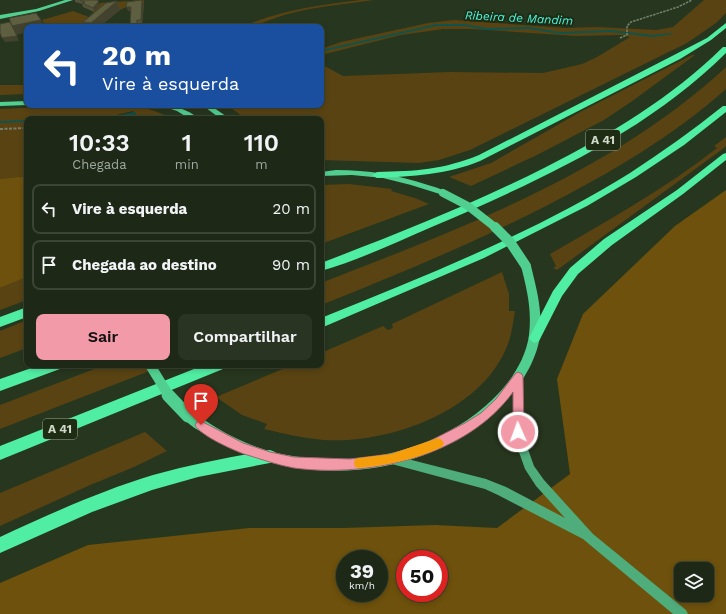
<!DOCTYPE html>
<html lang="pt">
<meta charset="utf-8">
<style>
:root{--surface:#1d2816;--page:#2a3423;--text:#f1f3f6;--muted:#a0a6a1;--line:#3b4435;--accent:#f39aa9}
body{margin:0;font-family:"Work Sans",sans-serif;background:var(--page);color:var(--text);height:100vh;display:flex;flex-direction:column;font-size:15px;white-space:nowrap}
*{box-sizing:border-box;margin:0}
p{font-size:13px;color:var(--muted)}
.icon{flex:none;width:22px;height:22px;fill:none;stroke:currentColor;stroke-width:2;stroke-linecap:round;stroke-linejoin:round}
.map{position:relative;flex:1;overflow:hidden}
.sheet{position:absolute;left:24px;top:116px;width:300px;height:252px;display:flex;flex-direction:column;background:var(--surface);border-radius:8px;box-shadow:0 2px 6px #0003,0 0 0 1px var(--line)}
.sheet>*{flex:none}
.top-card{position:absolute;left:24px;top:24px;width:300px;height:84px;border-radius:8px;box-shadow:0 2px 6px #0003,0 0 0 1px var(--line);background:#1a4fa0;color:#fff;overflow:hidden}
.buttons{position:absolute;left:674px;top:562px;display:grid;gap:8px}
.buttons a{display:grid;place-items:center;width:40px;height:40px;border-radius:8px;background:var(--surface);box-shadow:0 2px 6px #0003,0 0 0 1px var(--line);font-size:20px}
.speed{position:absolute;left:336px;top:550px;display:flex;gap:8px;font-size:20px;font-weight:700;text-align:center}
.speed>*{display:grid;place-content:center;width:52px;height:52px;border-radius:50%;background:var(--surface);box-shadow:0 2px 6px #0003,0 0 0 1px var(--line);line-height:1}
.speed small{font-size:10px;font-weight:400}
.speed .limit{border:6px solid #d22;background:#fff;color:#111}
.pin{position:absolute;display:grid;place-items:center;width:34px;height:34px;color:#fff;margin:-41px -17px;border-radius:50% 50% 50% 0;rotate:-45deg;box-shadow:0 0 4px #0007}
.pin .icon{rotate:45deg}
.me{position:absolute;width:44px;margin:-22px;rotate:358deg;stroke-linejoin:round;filter:drop-shadow(0 0 3px #0008)}
.turn{display:flex;align-items:center;gap:14px;height:84px;padding:0 12px;font-size:18px}
.turn .icon{width:52px;height:52px;stroke-width:2.5}
.turn b{display:block;font-size:28px;line-height:34px}
.eta{display:flex;justify-content:space-evenly;align-items:center;height:68px;text-align:center}
.eta b{font-size:24px;font-weight:600;line-height:28px}
.primary-button{display:flex;gap:8px;margin-top:auto;padding:8px 12px}
.primary-button a{flex:1;height:46px;border-radius:8px;background:var(--accent);color:#111;font-size:16px;font-weight:600;line-height:46px;text-align:center}
.primary-button a+a{background:var(--page);color:var(--text)}
ul{padding:0;list-style:none}
li{display:flex;align-items:center;gap:12px;height:50px;margin:0 8px 6px;padding:0 4px;border:2px solid var(--line);border-radius:8px}
li div{flex:1}
li b{display:block;font-size:15px}
li em{font-style:normal}
.map>svg:first-child{display:block}
</style>
<div class="map">
<svg width="726" height="614" viewBox="0 0 726 614">
<rect width="100%" height="100%" fill="#27361e"/>
<g fill="#594312">
<path d="M144,0V4L128,6L120,10L109,11L90,27H46L42,20L73,11L89,17L99,6L100,3Z"/>
<path d="M360,0H374C344,4 313,7 284,15C270,19 256,27 242,27C280,10 320,5 360,0Z"/>
<path d="M704,0H726V13L716,23L687,43L470,150L439,160L419,163L321,160V119H246L227,105H321V64L343,76L450,72L543,73L582,64L597,57L630,37L621,35L576,36L472,29H443L401,35L321,55V49L341,42L428,23L454,20L565,28L597,27L656,30L673,27Z"/>
<path d="M692,55H695L631,102L604,120L537,155L471,186L449,177L491,163L582,111Z"/>
<path d="M726,67V89C672,137 610,173 546,206C473,243 397,275 321,305V283C462,228 613,172 726,67Z"/>
<path d="M0,85H27V94L0,95Z"/>
<path d="M101,105C126,105 151,106 172,119H132L126,117L136,114L133,111L99,119H27V176L0,179V109Z"/>
<path d="M726,137V146L724,148L557,270L553,268L556,266L550,254C607,221 665,189 717,148L714,146Z"/>
<path d="M349,184L392,189L391,191L415,198L429,204L321,244V185Z"/>
<path d="M502,272L509,294V311H515C513,322 512,333 508,344C483,411 390,444 324,440C304,438 284,434 264,429L267,424L242,415L216,397L292,365H321V353L383,326L388,330L393,328L392,324Z"/>
<path d="M27,277V300L0,310V288Z"/>
<path d="M27,320V348L0,358V331Z"/>
<path d="M105,365H165L0,429V405Z"/>
<path d="M145,432L167,451L134,467L88,486L0,526V493Z"/>
</g>
<g fill="#6d510c" fill-rule="evenodd">
<path d="M27,176V277L0,288V179Z"/>
<path d="M726,190V614H0V583L88,545L249,528H343L435,525L497,528L570,474L557,379L583,314L675,226ZM345,559H379V593H345ZM405,559H439V593H405ZM681,569H707V595H681Z"/>
</g>
<g fill="none" stroke-linecap="round" stroke-linejoin="round">
<g fill="#0f534c" fill-rule="evenodd">
<path d="M436,24H464L487,28L529,27L560,32L611,30L653,35L671,33L673,34L653,37L611,32L560,34L529,29L487,30L464,26H436L321,52V50Z"/>
<path d="M134,112H136V114L117,118L64,119L66,118L117,116Z"/>
<path d="M27,120V122L0,123V121Z"/>
</g>
<path stroke="#75816e" stroke-width="1.5" stroke-dasharray="2.5 1" stroke-linecap="butt" d="M620,38L627,35V26L631,22L678,7L692,0"/>
<path stroke="#75816e" stroke-width="2" stroke-dasharray="3 1.5" stroke-linecap="butt" d="M0,129L27,128"/>
<path fill="#4fad7c" fill-rule="evenodd" d="M518,373L521,374L522,377L523,413L525,441L534,466L544,480L593,534L686,610L688,614H673L583,539L498,495L485,489L388,463L387,460L388,457L392,455L486,479L506,487L565,518L536,486L525,469L515,441L513,413L514,377L515,374Z"/>
<g fill="#51cf91" fill-rule="evenodd">
<path d="M65,0H73L39,11L0,19V15L36,9Z"/>
<path d="M27,101V105L0,106V102Z"/>
<path d="M159,105C173,105 188,109 199,119H190L177,111Z"/>
<path d="M202,105H210L230,119H221Z"/>
<path d="M336,170C368,170 398,175 428,185C434,187 443,189 447,193L443,195L411,185L383,178L352,175L321,176V172Z"/>
<path d="M526,263L531,266C537,291 542,308 540,334C538,360 518,390 500,407C428,479 303,490 216,440C207,435 186,425 182,416L184,412L188,411C198,415 207,422 217,428C237,440 258,449 281,454C355,469 437,453 493,399C510,383 526,359 529,335C532,309 527,290 521,266Z"/>
</g>
<g fill="#50eea3" fill-rule="evenodd">
<path d="M726,23V28L711,40L680,59L480,161C446,175 413,176 377,178L372,175L377,172C416,171 442,170 479,155L674,55L707,38Z"/>
<path d="M723,47H726V53C645,133 537,182 434,226C397,242 359,260 321,271V263C397,234 473,204 546,167C611,134 671,98 723,47Z"/>
<path d="M723,106H726V112L684,145L636,177L587,206L484,258L321,328V318C426,276 533,233 630,173C662,152 693,130 723,106Z"/>
<path d="M726,153V160L683,194L612,245L578,274L562,296L539,341L535,343L531,341L529,338L553,291L570,268L604,239L677,190L723,154Z"/>
<path d="M27,307V317L0,327V317Z"/>
<path d="M40,365H62L60,369L0,391V379Z"/>
<path d="M204,365H225L223,369L0,460V446Z"/>
<path d="M270,450L275,452L277,457L275,462L198,477L152,490L92,512L0,553V537C50,514 100,491 153,475C192,464 231,457 270,450Z"/>
</g>
<path stroke="#51cf91" stroke-width="8" d="M443,193L468,206L496,228"/>
<g stroke="#51cf91" stroke-width="10">
<path d="M495,227L510,242L526,266"/>
<path d="M150,365L169,396"/>
</g>
<path stroke="#51cf91" stroke-width="13" d="M168,395L188,416"/>
</g>
<g fill="#515238">
<path d="M75,0H98L99,6L94,12L83,7L82,4L75,2Z"/>
<path d="M117,1L120,10L99,27H84L83,22Z"/>
<path d="M144,4L142,24H139V27H130L131,11H128Z"/>
</g>
<g fill="#42422e">
<path d="M98,0L99,2V6L94,12L93,8Z"/>
<path d="M142,0L144,4L142,24L141,20Z"/>
<path d="M117,1L120,10L99,27H93L91,23Z"/>
<path d="M126,7H131L133,11H128Z"/>
<path d="M41,20L44,27H27V32L16,35L12,26Z"/>
<path d="M137,20L139,27H130V26Z"/>
<path d="M17,36L19,41L5,42L2,38Z"/>
</g>
<g fill="#5e5f41" stroke="#42422e">
<path d="M80,0H98V2L93,8L82,3L85,2Z"/>
<path d="M142,0L141,20H137V25L130,26L131,7H126L127,2Z"/>
<path d="M117,1L91,23L83,22L106,3Z"/>
<path d="M36,13L41,20L12,26L9,18Z"/>
<path d="M10,22L17,36L2,38L0,33V24Z"/>
</g>
<path fill="#f39aa9" stroke="#9e646e" d="M518,372L522,374L523,377L524,432L522,435L518,437L515,435L513,432V392C467,456 370,478 294,468C277,465 261,459 244,454C233,450 201,436 195,425L197,422L201,421L243,443L270,452L294,457L350,459L391,454L426,443L465,423L481,413L496,399L515,374Z"/>
<path fill="#f59e0b" d="M438,438L442,440L444,443L442,447C416,459 388,465 359,468L355,467L354,463L355,459L359,458L391,454Z"/>
<g text-anchor="middle" stroke-width="4" stroke-linejoin="round" paint-order="stroke">
<g font-size="12" font-style="italic" fill="#4bf6e1" stroke="#1e2c14">
<text transform="translate(519 18) rotate(3)" y="4">Ribeira de Mandim</text>
</g>
<g fill="#1e2c14" stroke="#9ba593" stroke-width="1">
<rect x="586" y="130" width="34" height="20" rx="3"/>
<rect x="43" y="419" width="34" height="20" rx="3"/>
</g>
<g font-size="12" font-weight="bold" fill="#d0d9ca">
<text x="603" y="144">A 41</text>
<text x="60" y="433">A 41</text>
</g>
</g>
</svg>
<div class="buttons">
<a><svg class="icon" aria-label="layers" viewBox="0 0 24 24"><path d="M12 4l9 5-9 5-9-5zM3 14l9 5 9-5"/></svg></a>
</div>
<div class="speed"><div>39<small>km/h</small></div><div class="limit">50</div></div>
<div class="pin" style="left:201px;top:425px;background:#d93025"><svg class="icon" aria-label="arrive" viewBox="0 0 24 24"><path d="M6 21V4h12l-3 4 3 4H6"/></svg></div>
<svg class="me" style="left:518px;top:432px" viewBox="-20 -20 40 40"><circle r="17" fill="#f39aa9" stroke="#fff" stroke-width="3"/><path d="M0-11L8 9 0 5-8 9z" fill="#fff"/></svg>
<div class="top-card">
<div class="turn"><svg class="icon" aria-label="left" viewBox="0 0 24 24"><path d="M17 20v-9H6M10 6l-5 5 5 5"/></svg><div><b>20 m</b>Vire à esquerda</div></div>
</div>
<section class="sheet">
<div class="eta">
<div><b>10:33</b><p>Chegada</p></div>
<div><b>1</b><p>min</p></div>
<div><b>110</b><p>m</p></div>
</div>
<ul>
<li><svg class="icon" aria-label="left" viewBox="0 0 24 24"><path d="M17 20v-9H6M10 6l-5 5 5 5"/></svg><div><b>Vire à esquerda</b></div><em>20 m</em></li>
<li><svg class="icon" aria-label="arrive" viewBox="0 0 24 24"><path d="M6 21V4h12l-3 4 3 4H6"/></svg><div><b>Chegada ao destino</b></div><em>90 m</em></li>
</ul>
<div class="primary-button"><a>Sair</a><a>Compartilhar</a></div>
</section>
</div>
